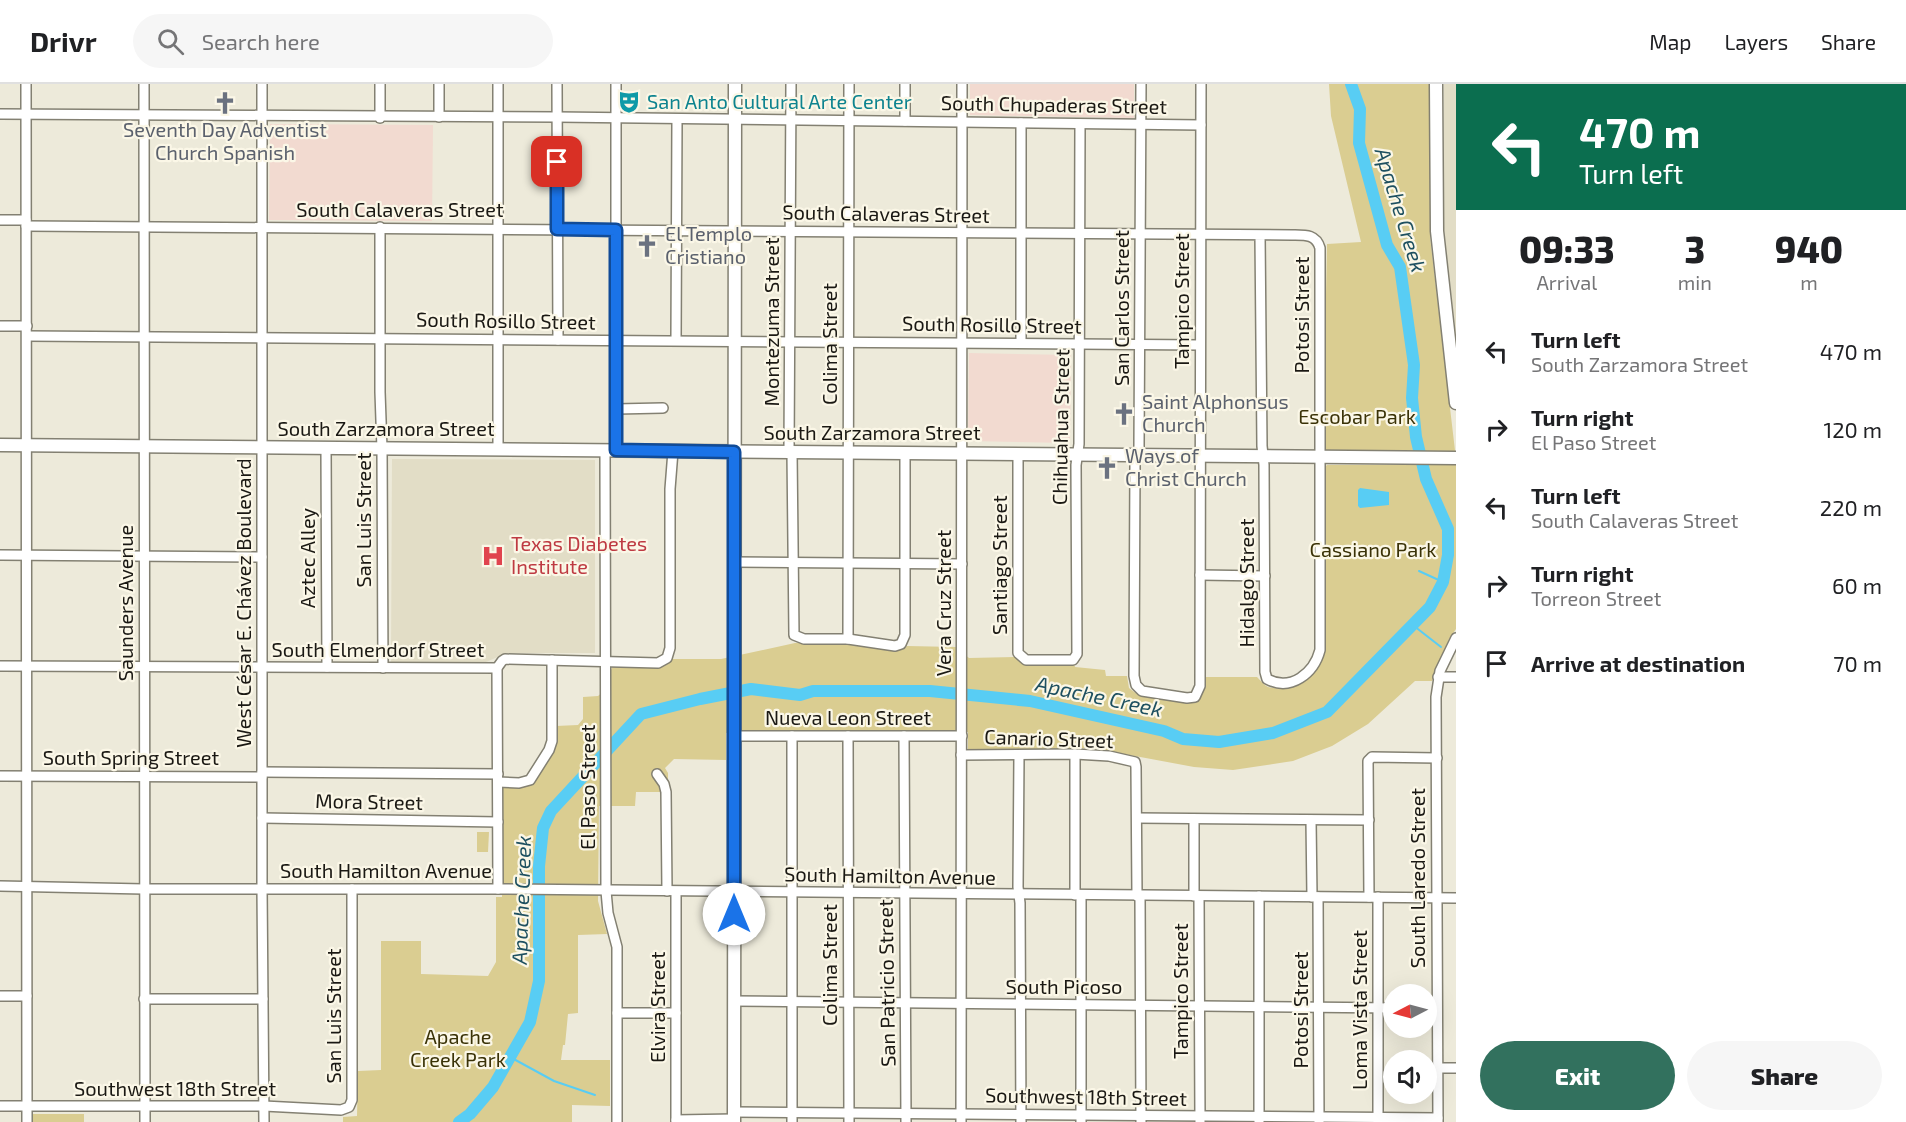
<!DOCTYPE html>
<meta charset="utf-8">
<style>
:root{--surface:#fff;--page:#f6f6f6;--text:#202124;--muted:#757577;--line:#e0e0e0;--accent:#32715e}
body{margin:0;font-family:"Exo 2",sans-serif;background:var(--page);color:var(--text);height:100vh;display:flex;flex-direction:column;font-size:22px;white-space:nowrap}
*{box-sizing:border-box;margin:0}
p{font-size:20px;color:var(--muted)}
.icon{flex:none;width:33px;height:33px;fill:none;stroke:currentColor;stroke-width:2;stroke-linecap:round;stroke-linejoin:round}
.map{position:relative;flex:1;overflow:hidden}
.side{display:flex;flex-direction:column;background:var(--surface);width:450px}
.side>*{flex:none}
.top-card{background:#0b6e4f;color:#fff;overflow:hidden}
.needle{width:39px;rotate:264deg}
.tools{position:absolute;left:1383px;top:900px;display:grid;gap:12px}
.tools a{display:grid;place-items:center;width:54px;height:54px;border-radius:50%;background:var(--surface);box-shadow:0 6px 24px #0002;font-size:30px}
.pin{position:absolute;display:grid;place-items:center;width:51px;height:51px;color:#fff;margin:-26px;border-radius:12px;box-shadow:0 3px 9px #0006}
.me{position:absolute;width:66px;margin:-33px;rotate:0deg;stroke-linejoin:round;filter:drop-shadow(0 0 4px #0008)}
.turn{display:flex;align-items:center;gap:21px;height:126px;padding:0 24px;font-size:27px}
.turn .icon{width:78px;height:78px;stroke-width:2.5}
.turn b{display:block;font-size:42px;line-height:51px}
.eta{display:flex;justify-content:space-evenly;align-items:center;height:102px;text-align:center}
.eta b{font-size:36px;font-weight:800;line-height:42px}
.action{display:flex;gap:12px;margin-top:auto;padding:12px 24px}
.action a{flex:1;height:69px;border-radius:36px;background:var(--accent);color:#fff;font-size:24px;font-weight:800;line-height:69px;text-align:center}
.action a+a{background:var(--page);color:var(--text)}
ul{padding:0;list-style:none}
li{display:flex;align-items:center;gap:18px;height:78px;padding:0 24px}
li div{flex:1}
li b{display:block;font-size:22px}
li em{font-style:normal}
header{display:flex;align-items:center;gap:36px;box-sizing:border-box;height:84px;padding:0 30px;background:var(--surface);border-bottom:2px solid var(--line)}
header strong{font-size:28px}
nav{display:flex;gap:33px;margin-inline-start:auto;font-size:21px}
.search{width:420px;height:54px;background:var(--page);display:flex;align-items:center;gap:15px;box-sizing:border-box;padding:0 21px;border-radius:33px;color:var(--muted);font-size:22px}
main{display:flex;flex:1;min-height:0}
.map>svg:first-child{display:block}
</style>
<header>
<strong>Drivr</strong>
<div class="search"><svg class="icon" aria-label="search" viewBox="0 0 24 24"><circle cx="10" cy="10" r="6"/><path d="M15 15l6 6"/></svg>Search here</div>
<nav><a>Map</a><a>Layers</a><a>Share</a></nav>
</header>
<main>
<div class="map">
<svg width="1456" height="1038" viewBox="0 0 1456 1038">
<rect width="100%" height="100%" fill="#edeada"/>
<g fill="#e2ddc6">
<path d="M1444,0H1456V253L1444,144Z"/>
<path d="M392,375L595,376V569H507L486,578H391Z"/>
</g>
<g fill="#f2dad0">
<path d="M970,0H1134V34L970,31Z"/>
<path d="M270,40L433,41L432,137L269,136Z"/>
<path d="M969,269L1071,271L1070,359L968,357Z"/>
</g>
<g fill="#dacd91">
<path d="M1329,0H1430V153L1456,375V545L1449,555L1432,597H1415L1368,640L1332,662L1293,677L1233,686L1194,683L1092,664L968,667V648L726,649V676L674,675L665,684L668,689V708H636L635,722H599L598,817L607,850L578,851V929L568,930L565,961H563L561,976H610V1022L572,1021V1038H343V1033L357,1032L358,987L381,986V857H421V890L488,892L496,878V813H502L503,703L506,701L526,702L531,700L556,642L578,641L583,635V613L598,612L611,601V586L613,582L661,583L671,575H721L795,559L846,560L902,566L907,562L956,563L969,574L1015,573L1023,578L1074,579L1075,583L1105,586L1106,592H1127L1129,604C1133,607 1136,610 1141,611C1152,615 1194,622 1201,612C1205,607 1204,599 1204,593H1257C1261,597 1264,601 1268,603C1284,608 1308,598 1316,585L1324,384L1327,381H1402L1401,366L1326,367L1323,362L1327,160L1361,158L1331,32Z"/>
<path d="M477,748H489L488,768H477Z"/>
<rect x="33" y="1030" width="51" height="8"/>
</g>
<path fill="#58cdf4" d="M1360,404L1389,408V421L1360,424L1358,422V406Z"/>
<g fill="none" stroke-linecap="round" stroke-linejoin="round">
<g stroke="#58cdf4" stroke-width="2">
<path d="M1419,487L1443,498"/>
<path d="M1414,542L1441,563"/>
<path d="M510,973L554,997L595,1011"/>
</g>
<path stroke="#58cdf4" stroke-width="12" d="M459,1038L470,1030L493,1003L530,938L539,897V782L543,744L551,727L641,630L700,615L751,605L800,611L813,607H930L1030,617L1164,647L1183,655L1219,658L1273,649L1327,628L1430,523L1443,498L1448,471V445L1426,395L1416,353L1412,314L1414,281L1400,183L1387,161L1359,59L1360,25L1351,0"/>
<g stroke="#838072" stroke-width="12">
<g id="minor">
<path d="M26,0L27,1038"/>
<path d="M144,0L145,1038"/>
<path d="M262,0V804L264,1038"/>
<path d="M439,0V33"/>
<path d="M557,0L558,256"/>
<path d="M905,0V37"/>
<path d="M1141,0L1139,363L1135,380L1134,592L1136,601L1142,607L1187,614L1195,613L1200,602L1201,0"/>
<path d="M0,30L557,33L1201,41"/>
<path d="M380,34V0"/>
<path d="M0,136H26"/>
<path d="M26,142L1292,151C1305,151 1316,150 1320,164V566C1314,589 1291,608 1267,595L1265,588L1264,381L1262,362L1260,151"/>
<path d="M380,143V308L382,365L383,584"/>
<path d="M0,242H27"/>
<path d="M27,252L1200,261"/>
<path d="M676,256L677,35"/>
<path d="M1021,259V39"/>
<path d="M616,325L663,324"/>
<path d="M326,364L327,583"/>
<path d="M498,365V0"/>
<path d="M605,366L606,807L608,829L617,863V1038"/>
<path d="M616,366V0"/>
<path d="M789,368L791,0"/>
<path d="M792,368L794,551L804,555H848L895,562L901,560L905,551V369"/>
<path d="M1018,370V569L1026,576H1073L1077,570L1076,381L1079,360L1080,40"/>
<path d="M0,471L262,473"/>
<path d="M734,478L962,480"/>
<path d="M1200,491L1265,492"/>
<path d="M848,555L849,0"/>
<path d="M0,582L497,584"/>
<path d="M1438,593H1456"/>
<path d="M734,652H962"/>
<path d="M792,652V1038"/>
<path d="M848,652L849,1038"/>
<path d="M904,652L906,1038"/>
<path d="M961,671L1075,670L1109,672L1135,678L1136,683L1137,812"/>
<path d="M1019,671L1018,803L1020,819L1021,1038"/>
<path d="M262,688L498,690"/>
<path d="M657,690L664,700L666,708L667,807"/>
<path d="M0,692L262,693"/>
<path d="M498,698L519,699L530,696L549,666L552,657V576"/>
<path d="M262,734L498,738"/>
<path d="M1137,734L1369,736"/>
<path d="M1311,736L1312,813"/>
<path d="M0,802L144,805H498L1456,814"/>
<path d="M498,805L497,584L502,577L505,575L658,579L667,574L670,564V405L673,367"/>
<path d="M1075,811V670"/>
<path d="M1140,812L1141,1037"/>
<path d="M1194,812V735"/>
<path d="M1199,812L1200,1038"/>
<path d="M1318,813L1319,1038"/>
<path d="M1369,813L1368,677L1372,673L1437,674"/>
<path d="M0,912H27"/>
<path d="M144,915H263"/>
<path d="M734,917L1394,924"/>
<path d="M617,929H676"/>
<path d="M1438,984H1456"/>
<path d="M0,1022H264L341,1026L349,1023L352,1016V805"/>
<path d="M734,1028L1438,1034"/>
<path d="M676,1036L734,1035"/>
<path d="M676,1038V808"/>
<path d="M961,1038L962,0"/>
<path d="M1081,1038V811"/>
<path d="M1259,1038V812"/>
<path d="M1378,1038V813"/>
<path d="M1438,1038L1436,613L1440,587L1456,554"/>
</g>
</g>
<g stroke="#838072" stroke-width="15">
<g id="major">
<path d="M1436,0L1437,147L1456,319"/>
<path d="M0,361L1456,374"/>
<path d="M734,1038L735,0"/>
</g>
</g>
<use href="#minor" stroke="#fff" stroke-width="9"/>
<use href="#major" stroke="#fff" stroke-width="12"/>
</g>
<g fill="none" stroke-linecap="round" stroke-linejoin="round">
<g stroke="#114b97" stroke-width="15">
<path id="route" d="M557,78V145L616,146V366L734,368V830"/>
</g>
<use href="#route" stroke="#1a73e8" stroke-width="10"/>
</g>
<defs>
<g id="theatre-bare" transform="scale(1.8)"><path d="M-5-5.5Q0-4 5-5.5V0Q5 5 0 6Q-5 5-5 0ZM-3.3-2.5H-1v1.5H-3.3ZM1-2.5H3.3v1.5H1ZM-2.8 1Q0 5.5 2.8 1Z" fill="#0f9aa8" stroke="#fbf7e7" stroke-width="2.5" paint-order="stroke"/></g>
<g id="church-bare" transform="scale(1.8)"><path d="M-1.2-6h2.4v3.5h3.3v2.4h-3.3V6h-2.4V-.1h-3.3v-2.4h3.3Z" fill="#6b7280" stroke="#fbf7e7" stroke-width="2.5" paint-order="stroke"/></g>
<g id="hospital-bare" transform="scale(1.8)"><path d="M-5-5h3v3.5h4V-5h3V5h-3V1.5h-4V5h-3Z" fill="#e0444e" stroke="#fbf7e7" stroke-width="2.5" paint-order="stroke"/></g>
</defs>
<g fill-rule="evenodd">
<use href="#theatre-bare" x="629" y="18"/>
<use href="#church-bare" x="225" y="19"/>
<use href="#church-bare" x="647" y="162"/>
<use href="#church-bare" x="1124" y="330"/>
<use href="#church-bare" x="1107" y="384"/>
<use href="#hospital-bare" x="493" y="472"/>
</g>
<g text-anchor="middle" stroke-width="4.5" stroke-linejoin="round" paint-order="stroke">
<g font-size="20" fill="#0d838f" stroke="#fbf7e7" text-anchor="start">
<text x="647" y="25">San Anto Cultural Arte Center</text>
</g>
<g font-size="20" fill="#1a1813" stroke="#fbf7e7">
<text transform="translate(1054 21) rotate(1)" y="7">South Chupaderas Street</text>
<text x="400" y="133">South Calaveras Street</text>
<text transform="translate(886 130) rotate(1)" y="7">South Calaveras Street</text>
<text transform="translate(1182 217) rotate(-90)" y="7">Tampico Street</text>
<text transform="translate(1122 224) rotate(-90)" y="7">San Carlos Street</text>
<text transform="translate(1302 231) rotate(-90)" y="7">Potosi Street</text>
<text transform="translate(506 237) rotate(1)" y="7">South Rosillo Street</text>
<text transform="translate(772 238) rotate(-90)" y="7">Montezuma Street</text>
<text transform="translate(992 241) rotate(1)" y="7">South Rosillo Street</text>
<text transform="translate(830 260) rotate(-90)" y="7">Colima Street</text>
<text transform="translate(1061 343) rotate(-89)" y="7">Chihuahua Street</text>
<text x="386" y="352">South Zarzamora Street</text>
<text x="872" y="356">South Zarzamora Street</text>
<text transform="translate(364 436) rotate(-90)" y="7">San Luis Street</text>
<text transform="translate(308 474) rotate(-90)" y="7">Aztec Alley</text>
<text transform="translate(1000 481) rotate(-90)" y="7">Santiago Street</text>
<text transform="translate(1247 499) rotate(-90)" y="7">Hidalgo Street</text>
<text transform="translate(126 519) rotate(-90)" y="7">Saunders Avenue</text>
<text transform="translate(244 519) rotate(-90)" y="7">West César E. Chávez Boulevard</text>
<text transform="translate(944 519) rotate(-90)" y="7">Vera Cruz Street</text>
<text x="378" y="573">South Elmendorf Street</text>
<text x="848" y="641">Nueva Leon Street</text>
<text transform="translate(1049 655) rotate(2)" y="7">Canario Street</text>
<text x="131" y="681">South Spring Street</text>
<text transform="translate(588 703) rotate(-90)" y="7">El Paso Street</text>
<text transform="translate(369 718) rotate(1)" y="7">Mora Street</text>
<text x="386" y="794">South Hamilton Avenue</text>
<text transform="translate(890 792) rotate(1)" y="7">South Hamilton Avenue</text>
<text transform="translate(1418 794) rotate(-90)" y="7">South Laredo Street</text>
<text transform="translate(830 881) rotate(-90)" y="7">Colima Street</text>
<text transform="translate(887 899) rotate(-91)" y="7">San Patricio Street</text>
<text x="1064" y="910">South Picoso</text>
<text transform="translate(1181 907) rotate(-90)" y="7">Tampico Street</text>
<text transform="translate(658 923) rotate(-90)" y="7">Elvira Street</text>
<text transform="translate(1301 926) rotate(-90)" y="7">Potosi Street</text>
<text transform="translate(1360 926) rotate(-90)" y="7">Loma Vista Street</text>
<text transform="translate(334 932) rotate(-90)" y="7">San Luis Street</text>
<text x="175" y="1012">Southwest 18th Street</text>
<text transform="translate(1086 1013) rotate(1)" y="7">Southwest 18th Street</text>
</g>
<g font-size="20" fill="#5b616d" stroke="#fbf7e7" text-anchor="start">
<text x="225" y="53" text-anchor="middle">Seventh Day Adventist<tspan x="225" dy="23">Church Spanish</tspan></text>
<text x="665" y="157">El Templo<tspan x="665" dy="23">Cristiano</tspan></text>
<text x="1142" y="325">Saint Alphonsus<tspan x="1142" dy="23">Church</tspan></text>
<text x="1125" y="379">Ways of<tspan x="1125" dy="23">Christ Church</tspan></text>
</g>
<g font-size="20" fill="#3a3207" stroke="#fbf7e7">
<text x="1357" y="340">Escobar Park</text>
<text x="1373" y="473">Cassiano Park</text>
<text x="458" y="960">Apache<tspan x="458" dy="23">Creek Park</tspan></text>
</g>
<g font-size="20" fill="#be3a42" stroke="#fbf7e7" text-anchor="start">
<text x="511" y="467">Texas Diabetes<tspan x="511" dy="23">Institute</tspan></text>
</g>
<g font-size="21" font-style="italic" fill="#1e5060" stroke="#fbf7e7">
<text transform="translate(1400 126) rotate(73)" y="7">Apache Creek</text>
<text transform="translate(1099 613) rotate(12)" y="7">Apache Creek</text>
<text transform="translate(522 816) rotate(-88)" y="7">Apache Creek</text>
</g>
</g>
</svg>
<div class="tools">
<a><svg class="needle" viewBox="-14 -14 28 28"><path d="M0-13l5 13h-10z" fill="#e53935"/><path d="M0 13l5-13h-10z" fill="#757577"/></svg></a>
<a><svg class="icon" aria-label="sound" viewBox="0 0 24 24"><path d="M4 9h4l5-4v14l-5-4H4zM17 9q2 3 0 6"/></svg></a>
</div>
<div class="pin" style="left:557px;top:78px;background:#d93025"><svg class="icon" aria-label="arrive" viewBox="0 0 24 24"><path d="M6 21V4h12l-3 4 3 4H6"/></svg></div>
<svg class="me" style="left:734px;top:830px" viewBox="-20 -20 40 40"><circle r="19" fill="#fff"/><path d="M0-13L10 11 0 6-10 11z" fill="#1a73e8"/></svg>
</div>
<section class="side">
<div class="top-card">
<div class="turn"><svg class="icon" aria-label="left" viewBox="0 0 24 24"><path d="M17 20v-9H6M10 6l-5 5 5 5"/></svg><div><b>470 m</b>Turn left</div></div>
</div>
<div class="eta">
<div><b>09:33</b><p>Arrival</p></div>
<div><b>3</b><p>min</p></div>
<div><b>940</b><p>m</p></div>
</div>
<ul>
<li><svg class="icon" aria-label="left" viewBox="0 0 24 24"><path d="M17 20v-9H6M10 6l-5 5 5 5"/></svg><div><b>Turn left</b><p>South Zarzamora Street</p></div><em>470 m</em></li>
<li><svg class="icon" aria-label="right" viewBox="0 0 24 24"><path d="M7 20v-9h11M14 6l5 5-5 5"/></svg><div><b>Turn right</b><p>El Paso Street</p></div><em>120 m</em></li>
<li><svg class="icon" aria-label="left" viewBox="0 0 24 24"><path d="M17 20v-9H6M10 6l-5 5 5 5"/></svg><div><b>Turn left</b><p>South Calaveras Street</p></div><em>220 m</em></li>
<li><svg class="icon" aria-label="right" viewBox="0 0 24 24"><path d="M7 20v-9h11M14 6l5 5-5 5"/></svg><div><b>Turn right</b><p>Torreon Street</p></div><em>60 m</em></li>
<li><svg class="icon" aria-label="arrive" viewBox="0 0 24 24"><path d="M6 21V4h12l-3 4 3 4H6"/></svg><div><b>Arrive at destination</b></div><em>70 m</em></li>
</ul>
<div class="action"><a>Exit</a><a>Share</a></div>
</section>
</main>
